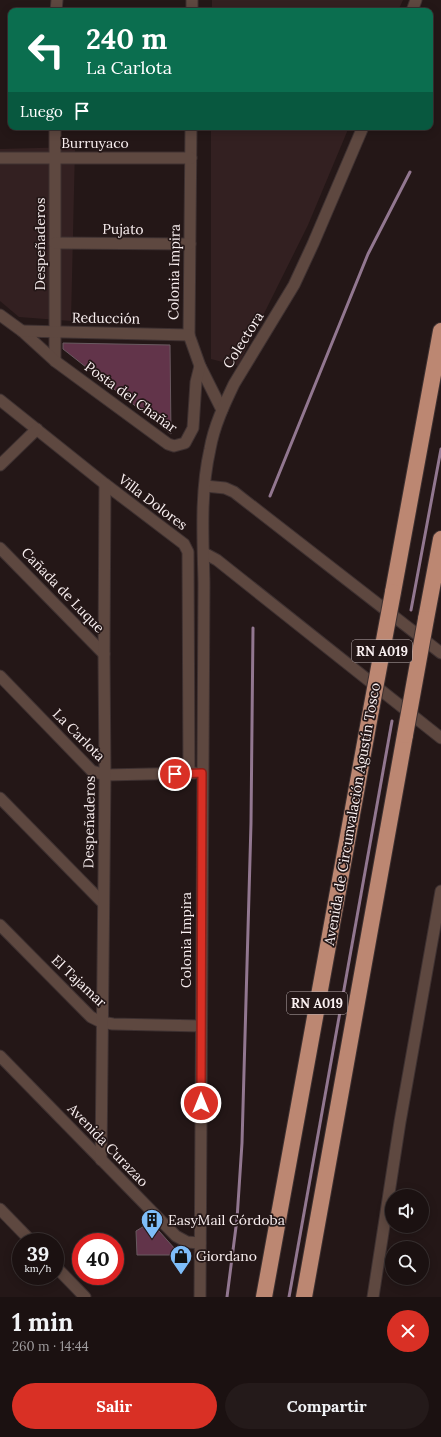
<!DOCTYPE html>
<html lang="es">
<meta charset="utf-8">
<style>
:root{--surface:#1b1111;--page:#241a1a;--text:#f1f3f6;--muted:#a09d9f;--line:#393131;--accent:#d93025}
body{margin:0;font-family:Lora,serif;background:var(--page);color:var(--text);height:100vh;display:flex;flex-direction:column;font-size:15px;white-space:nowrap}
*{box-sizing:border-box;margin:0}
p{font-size:13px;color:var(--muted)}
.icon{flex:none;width:22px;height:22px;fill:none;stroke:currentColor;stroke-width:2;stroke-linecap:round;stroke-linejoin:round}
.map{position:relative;height:1297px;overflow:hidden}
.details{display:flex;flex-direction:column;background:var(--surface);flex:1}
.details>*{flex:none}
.banner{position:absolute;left:8px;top:8px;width:425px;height:122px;border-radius:8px;box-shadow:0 2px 10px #0003,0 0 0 1px var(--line);background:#0b6e4f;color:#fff;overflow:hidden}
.buttons{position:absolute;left:385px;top:1189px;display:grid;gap:8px}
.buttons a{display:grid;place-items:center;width:44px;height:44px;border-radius:50%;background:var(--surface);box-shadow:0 2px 10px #0003,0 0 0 1px var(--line);font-size:20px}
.speed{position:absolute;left:12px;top:1233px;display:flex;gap:8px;font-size:20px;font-weight:700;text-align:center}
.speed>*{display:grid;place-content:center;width:52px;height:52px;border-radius:50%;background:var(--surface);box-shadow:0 2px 10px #0003,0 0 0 1px var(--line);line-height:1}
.speed small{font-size:10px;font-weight:400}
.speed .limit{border:6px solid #d22;background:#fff;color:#111}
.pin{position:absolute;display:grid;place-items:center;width:34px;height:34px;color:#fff;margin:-17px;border:2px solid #fff;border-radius:50%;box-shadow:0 1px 4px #0007}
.me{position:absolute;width:44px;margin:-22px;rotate:0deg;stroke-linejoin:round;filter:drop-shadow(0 0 3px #0008)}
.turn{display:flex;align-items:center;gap:14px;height:84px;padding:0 12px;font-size:18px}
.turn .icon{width:52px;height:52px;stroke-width:2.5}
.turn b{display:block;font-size:28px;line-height:34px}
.then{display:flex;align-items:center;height:38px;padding:0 12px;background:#0003;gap:8px;font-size:15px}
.round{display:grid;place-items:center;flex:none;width:42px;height:42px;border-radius:21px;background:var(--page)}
.summary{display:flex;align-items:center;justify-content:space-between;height:68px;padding:0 12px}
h1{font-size:24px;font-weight:800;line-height:30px}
.primary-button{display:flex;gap:8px;margin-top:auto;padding:8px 12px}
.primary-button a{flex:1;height:46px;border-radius:24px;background:var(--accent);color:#fff;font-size:16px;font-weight:800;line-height:46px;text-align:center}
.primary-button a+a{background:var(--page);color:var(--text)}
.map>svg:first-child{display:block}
</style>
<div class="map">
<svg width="441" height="1297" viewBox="0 0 441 1297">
<rect width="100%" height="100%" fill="#241717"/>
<g fill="#332021">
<path d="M212,0H403L398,11H212Z"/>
<path d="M211,127H349L308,225L238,366L211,359Z"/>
<path d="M75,147L71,321L19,317L0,301V149Z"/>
</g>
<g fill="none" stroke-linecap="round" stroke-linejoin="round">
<g stroke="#927790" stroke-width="3">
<path d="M270,496L368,254L410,172"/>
<path d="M411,610L441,449"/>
<path d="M227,1297L237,1219L242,1143L251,823L253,628"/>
<path d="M289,1297L392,721"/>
</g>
</g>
<g fill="#62344a" stroke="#695a60">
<path d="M63,343L170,345L171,434L63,349Z"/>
<path d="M151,1222L175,1249V1255H137L136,1231Z"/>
</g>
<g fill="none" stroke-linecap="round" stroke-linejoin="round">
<g stroke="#3e3131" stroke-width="13">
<g id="minor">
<path d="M56,11L57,0"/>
<path d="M192,11V0"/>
<path d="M412,11L416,0"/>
<path d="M55,127V361"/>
<path d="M191,127L189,335L200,366L222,410"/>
<path d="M0,158H191"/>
<path d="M55,243L190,244"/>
<path d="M0,315L22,331L55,361L168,444L174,446L185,443L193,428L196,382L200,366"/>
<path d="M22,331L189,335"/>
<path d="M0,400L105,484L184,544L188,552L189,773"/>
<path d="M0,465L37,429"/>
<path d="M205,486L225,488L234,492L441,653"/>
<path d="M0,548L104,654"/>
<path d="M204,553L217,560L441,738"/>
<path d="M0,676L92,771L105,775L195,773"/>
<path d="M0,798L103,903"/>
<path d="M0,925L91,1017L101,1022L113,1024L201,1026"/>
<path d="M0,1056L176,1236L187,1242L200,1243"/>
<path d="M101,1160L105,775L104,654L105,484"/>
<path d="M0,1209L32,1242"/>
<path d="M55,1266L85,1297"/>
<path d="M200,1297L204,583C203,538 200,493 210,449C214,426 224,405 234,384L294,285L313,244L363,127"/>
<path d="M373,1297L400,1122L441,891"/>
</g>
</g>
<g stroke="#3e3131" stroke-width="18">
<g id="highway">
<path d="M393,592L441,331"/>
<path d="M426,619L441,539"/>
<path d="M264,1297L371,710"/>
<path d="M304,1297L405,735"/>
</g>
</g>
<use href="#minor" stroke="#5e4840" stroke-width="11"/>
<use href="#highway" stroke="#bc8772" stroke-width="16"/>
<g stroke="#3e3131" stroke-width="18" stroke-linecap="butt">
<g id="highway-bridge">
<path d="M371,710L393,592"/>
<path d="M405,735L426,619"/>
</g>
</g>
<use href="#highway-bridge" stroke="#bc8772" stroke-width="16"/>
</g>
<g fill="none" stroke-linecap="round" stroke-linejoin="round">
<g stroke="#8d1f18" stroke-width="10">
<path id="route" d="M175,774L202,773L201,1103"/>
</g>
<use href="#route" stroke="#d93025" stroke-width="7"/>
</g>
<defs>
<g id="building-pin" transform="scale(1.15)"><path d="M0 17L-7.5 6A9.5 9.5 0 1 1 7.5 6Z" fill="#7ebdf9" stroke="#241717"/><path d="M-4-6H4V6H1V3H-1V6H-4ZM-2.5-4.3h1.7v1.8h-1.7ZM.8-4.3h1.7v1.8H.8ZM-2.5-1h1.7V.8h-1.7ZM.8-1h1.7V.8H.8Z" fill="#111"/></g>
<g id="shop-pin" transform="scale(1.15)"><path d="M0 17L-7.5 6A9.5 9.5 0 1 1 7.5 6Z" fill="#7ebdf9" stroke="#241717"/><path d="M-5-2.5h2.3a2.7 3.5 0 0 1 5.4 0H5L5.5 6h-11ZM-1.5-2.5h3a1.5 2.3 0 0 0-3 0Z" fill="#111"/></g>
</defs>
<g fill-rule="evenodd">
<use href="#building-pin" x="152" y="1220"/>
<use href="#shop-pin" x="181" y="1256"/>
</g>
<g text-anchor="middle" stroke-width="3.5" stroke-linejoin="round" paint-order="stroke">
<g fill="#241717" stroke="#baafb0" stroke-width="1">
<rect x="352" y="640" width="60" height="22" rx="3"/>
<rect x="287" y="992" width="60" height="22" rx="3"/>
</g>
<g font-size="13" font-weight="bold" fill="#faf0f1">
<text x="382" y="656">RN A019</text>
<text x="317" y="1008">RN A019</text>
</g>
<g font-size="14" fill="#faf0f1" stroke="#241717">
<text x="95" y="148">Burruyaco</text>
<text transform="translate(123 229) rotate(1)" y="5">Pujato</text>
<text transform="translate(40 244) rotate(-90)" y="5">Despeñaderos</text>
<text transform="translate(174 272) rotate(-89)" y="5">Colonia Impira</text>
<text transform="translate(106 318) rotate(1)" y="5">Reducción</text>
<text transform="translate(243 340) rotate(-58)" y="5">Colectora</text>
<text transform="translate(131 397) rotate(36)" y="5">Posta del Chañar</text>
<text transform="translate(153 502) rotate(37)" y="5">Villa Dolores</text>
<text transform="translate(63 590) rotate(46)" y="5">Cañada de Luque</text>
<text transform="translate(79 735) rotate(45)" y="5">La Carlota</text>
<text transform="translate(352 814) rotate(-80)" y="5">Avenida de Circunvalación Agustín Tosco</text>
<text transform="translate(89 822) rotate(-89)" y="5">Despeñaderos</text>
<text transform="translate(186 940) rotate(-90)" y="5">Colonia Impira</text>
<text transform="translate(79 981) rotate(43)" y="5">El Tajamar</text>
<text transform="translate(108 1145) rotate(46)" y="5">Avenida Curazao</text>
</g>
<g font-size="14" fill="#faf0f1" stroke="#241717" text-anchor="start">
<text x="168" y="1225">EasyMail Córdoba</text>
<text x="196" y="1261">Giordano</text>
</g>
</g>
</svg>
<div class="buttons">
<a><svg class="icon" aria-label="sound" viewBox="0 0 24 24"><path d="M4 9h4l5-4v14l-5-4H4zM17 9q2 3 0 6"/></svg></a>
<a><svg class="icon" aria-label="search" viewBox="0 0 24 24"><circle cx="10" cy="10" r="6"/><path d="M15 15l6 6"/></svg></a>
</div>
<div class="speed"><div>39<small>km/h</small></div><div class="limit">40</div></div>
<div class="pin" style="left:175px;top:774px;background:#d93025"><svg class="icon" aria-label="arrive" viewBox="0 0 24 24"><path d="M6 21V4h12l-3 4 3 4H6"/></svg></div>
<svg class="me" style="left:201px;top:1103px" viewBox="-20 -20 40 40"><circle r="17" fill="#d93025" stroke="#fff" stroke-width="3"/><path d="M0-11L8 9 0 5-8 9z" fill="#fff"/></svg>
<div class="banner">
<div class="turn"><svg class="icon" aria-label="left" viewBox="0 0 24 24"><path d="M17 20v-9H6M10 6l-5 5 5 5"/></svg><div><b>240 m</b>La Carlota</div></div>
<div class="then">Luego<svg class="icon" aria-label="arrive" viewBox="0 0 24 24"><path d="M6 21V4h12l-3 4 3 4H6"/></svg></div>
</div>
</div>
<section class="details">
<div class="summary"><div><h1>1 min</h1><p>260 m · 14:44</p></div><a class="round" style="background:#d93025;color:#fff"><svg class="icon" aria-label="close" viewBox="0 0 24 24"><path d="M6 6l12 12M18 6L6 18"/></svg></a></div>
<div class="primary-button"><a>Salir</a><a>Compartir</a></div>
</section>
